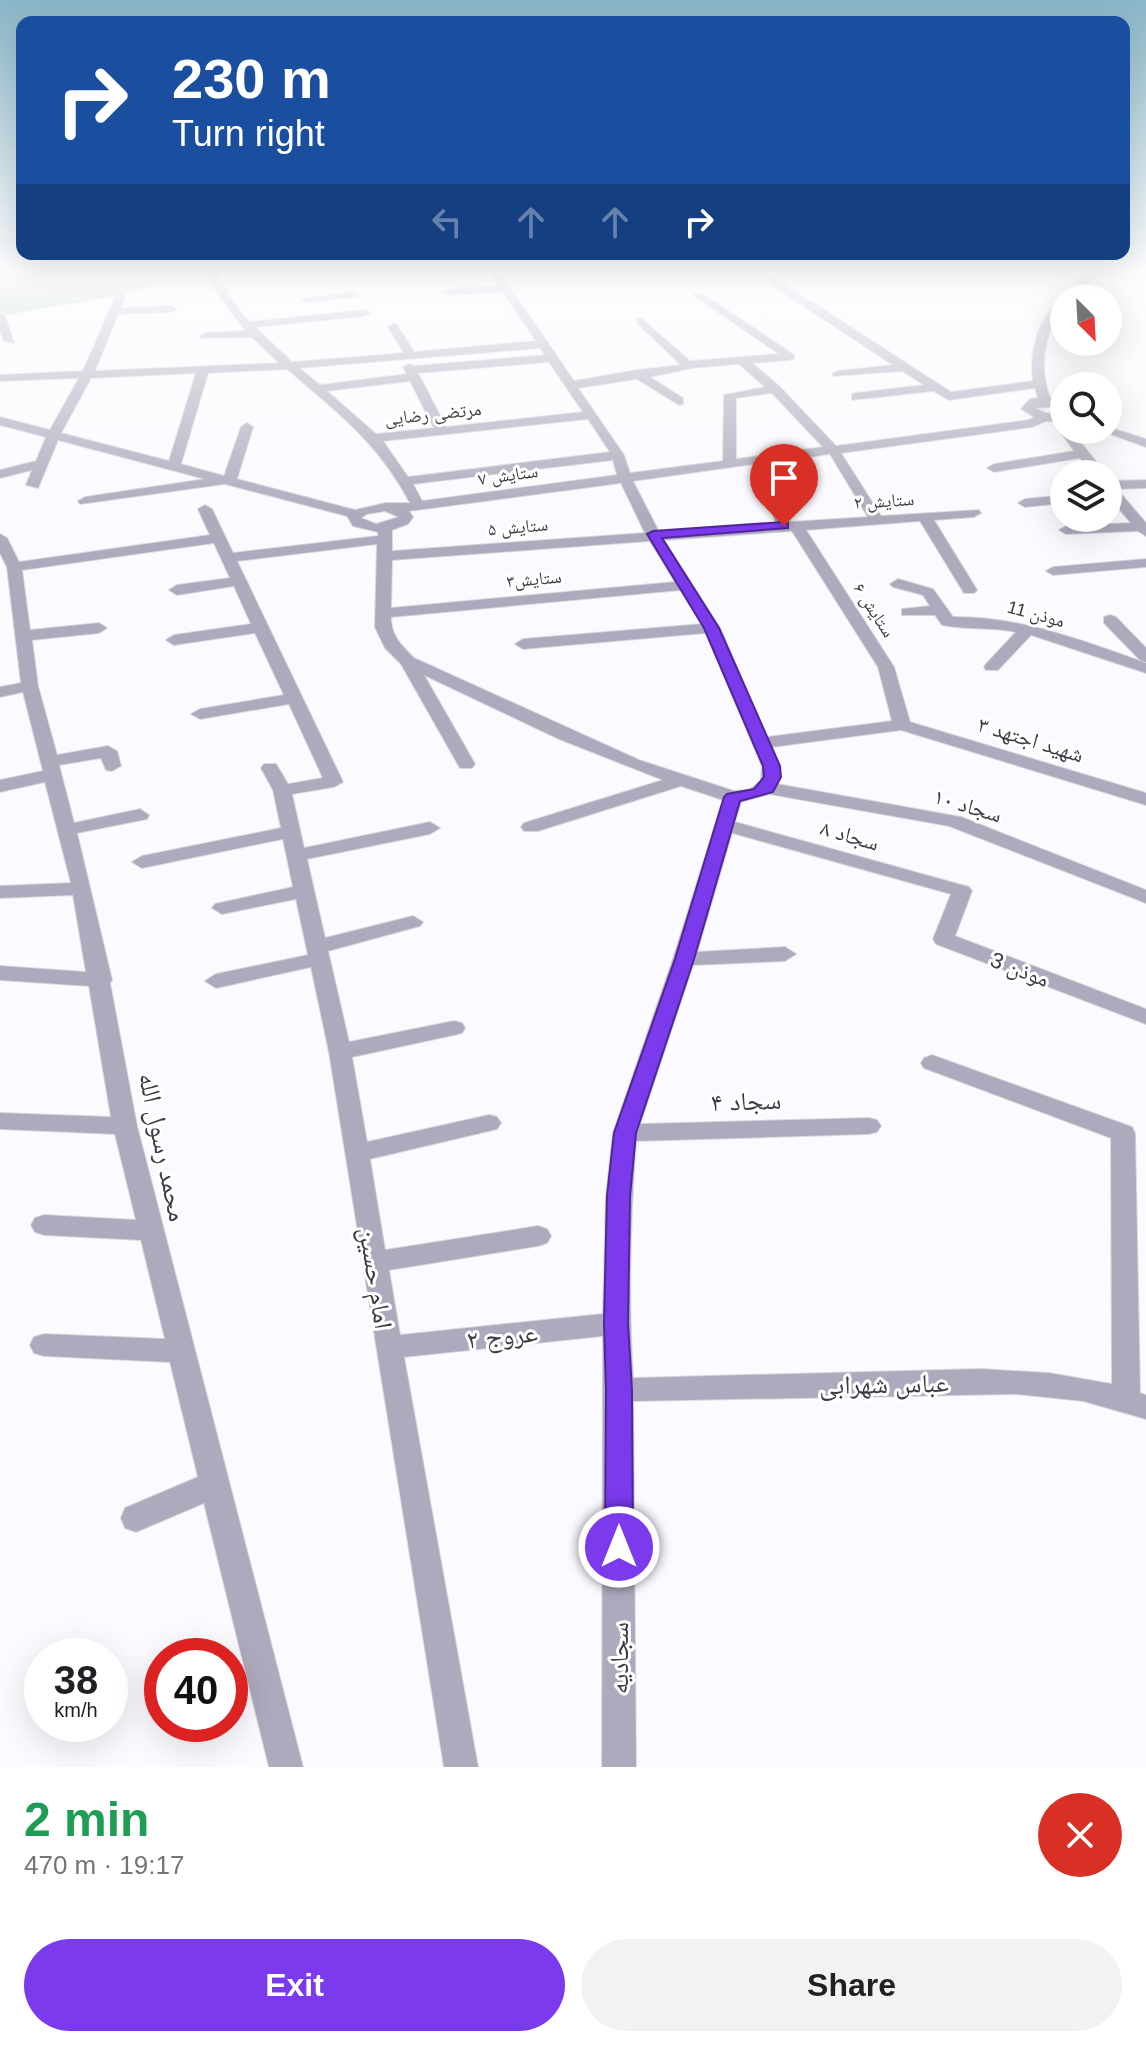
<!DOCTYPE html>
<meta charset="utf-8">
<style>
:root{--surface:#fff;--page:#f2f2f2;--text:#202124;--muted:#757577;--accent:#7c3aed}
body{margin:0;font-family:Helvetica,"Noto Naskh Arabic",sans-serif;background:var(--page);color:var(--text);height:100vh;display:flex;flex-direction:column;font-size:30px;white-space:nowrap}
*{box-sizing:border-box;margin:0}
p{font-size:26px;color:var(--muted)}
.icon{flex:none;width:44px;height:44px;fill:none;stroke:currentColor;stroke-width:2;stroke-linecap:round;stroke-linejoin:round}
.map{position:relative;height:1767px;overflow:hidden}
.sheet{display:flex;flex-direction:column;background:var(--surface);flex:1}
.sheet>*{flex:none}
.guide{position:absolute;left:16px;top:16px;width:1114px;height:244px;border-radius:16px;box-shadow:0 8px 32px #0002;background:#1a4fa0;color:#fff;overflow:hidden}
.needle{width:52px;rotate:156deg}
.tools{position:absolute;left:1050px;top:284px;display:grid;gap:16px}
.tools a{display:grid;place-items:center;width:72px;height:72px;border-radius:50%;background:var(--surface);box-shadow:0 8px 32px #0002;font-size:40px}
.speed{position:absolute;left:24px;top:1638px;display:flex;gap:16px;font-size:40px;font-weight:700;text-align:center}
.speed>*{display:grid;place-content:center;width:104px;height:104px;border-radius:50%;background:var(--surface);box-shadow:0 8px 32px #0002;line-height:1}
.speed small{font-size:20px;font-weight:400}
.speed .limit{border:12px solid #d22;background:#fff;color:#111}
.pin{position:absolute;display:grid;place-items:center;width:68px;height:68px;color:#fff;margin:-82px -34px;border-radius:50% 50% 50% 0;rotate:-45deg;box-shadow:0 0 8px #0007}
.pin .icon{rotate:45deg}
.me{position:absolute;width:88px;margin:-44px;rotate:0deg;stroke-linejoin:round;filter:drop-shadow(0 0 6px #0008)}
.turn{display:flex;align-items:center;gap:28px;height:168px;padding:0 24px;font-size:36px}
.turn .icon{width:104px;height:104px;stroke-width:2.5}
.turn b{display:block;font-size:56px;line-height:68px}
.lanes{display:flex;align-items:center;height:76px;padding:0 24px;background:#0003;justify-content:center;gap:40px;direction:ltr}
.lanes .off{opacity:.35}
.round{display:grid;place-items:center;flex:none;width:84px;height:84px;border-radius:42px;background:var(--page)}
.headline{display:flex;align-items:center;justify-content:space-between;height:136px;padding:0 24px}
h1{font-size:48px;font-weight:700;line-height:60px;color:#1e9e55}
.action{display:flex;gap:16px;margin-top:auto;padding:16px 24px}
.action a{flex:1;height:92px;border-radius:48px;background:var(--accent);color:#fff;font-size:32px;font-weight:700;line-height:92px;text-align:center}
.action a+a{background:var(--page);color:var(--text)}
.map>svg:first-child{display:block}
</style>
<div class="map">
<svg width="1146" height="1767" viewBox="0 0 1146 1767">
<rect width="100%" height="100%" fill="#fbfbff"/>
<path fill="#b0cbaa" d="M0,270H160L154,284L112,297L0,316Z"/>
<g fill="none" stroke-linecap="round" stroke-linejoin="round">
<g stroke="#d9d8dd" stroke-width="2">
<g id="minor">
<path d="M205,270H215L229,296L249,322L365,310L370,313L365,316L255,327L292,362L404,353L388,327L393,324L397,325L414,352L536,341L503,292L448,295L443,292L448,289L499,286L488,270H498L574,381L636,370L681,365L637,323V319L641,318L690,361L779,354L693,295L702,293L794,355V359L790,360L752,363L779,386L836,446L1029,420L1034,417L1021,409L1030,399L1038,398L1035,388L949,400L933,391L852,400V394L856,393L924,385L902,371L834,376L832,374L838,371L893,365L764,280V276H772L951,392L1033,381C1029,354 1038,313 1064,299C1064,309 1059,313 1054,322C1042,346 1041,374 1050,398H1064V406L1035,408L1046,413L1064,414V422L1046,421L1032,427L841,453L881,516L979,510L981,513L974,517L934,520L977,590L974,593H964L920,521L806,530L894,667L910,722L1146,793V805L901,730L772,747L780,766L777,784L961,817L1146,890V903L949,826L769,794L741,802L735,822L969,887L972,891L955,936L1146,1009V1024L936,944L933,939L951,894L732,833L697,952L785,947L796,954L785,961L693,965L640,1124L869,1118L877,1120L881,1126L877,1132L869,1134L636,1141C630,1220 628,1299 633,1378L981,1369L1049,1373L1112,1384L1111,1138L924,1068L921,1063L924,1058L932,1055L1132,1127L1135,1133L1140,1393L1146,1395V1419L1083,1401L1015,1394L633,1401L636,1767H602L603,1336L404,1357L478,1767H444L329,1052L311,967L216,988L205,981L216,974L308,955L296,899L222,914L212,908L215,904L293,887L283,839L142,868L132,862L142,856L281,828L273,790L261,768L264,764H276L288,784L323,778L289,704L200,719L191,714L200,709L284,695L255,633L174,645L166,640L174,635L251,624L234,586L177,595L169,590L177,585L230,578L214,543L22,570L30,630L99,623L107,628L99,633L32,640L38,686L57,755L108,746L117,751L121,766L112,771L106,770L101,758L59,765L74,823L140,809L149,815L147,819L77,833L112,980L110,983L137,1126L303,1767H269L204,1503L136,1532L125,1528L121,1518L125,1508L198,1477L170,1362L44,1356L34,1353L30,1345L34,1337L44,1334L165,1339L141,1240L44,1235L35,1232L31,1225L35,1218L44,1215L136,1220L115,1134L0,1129V1113L111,1117L89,986L0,980V966L86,972L73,895L0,898V886L71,883L45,782L0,792V780L43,771L23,692L0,697V687L21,683L7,567L0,553V534L7,538L19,562L210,535L198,509L205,505L212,509L233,553L378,536V532L353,526L347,516L225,484L80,504L78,501L85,497L205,479L58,440L38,488L26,485L32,470L0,478V470L36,461L46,437L0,425V417L50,430L79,378L0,381V375L83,371L117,293L126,295L121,308L172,306L177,309L172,312L118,314L95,371L279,363L252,337L201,338L200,336L205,333L246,331L219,296ZM540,348L545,355L414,366L409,364L403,367L407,374L320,385L299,368ZM549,362L583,412L446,427L418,373ZM739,364L765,387L724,395L723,461L630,473L624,455L578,388L637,379L679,405L683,404V398L650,377L692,368ZM287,369C336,411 379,443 410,503H386L355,510L237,479L253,427L247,423L241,427L224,476L181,464L208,373ZM196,373L169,461L61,433L91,378ZM410,381L434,428L376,434L327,391ZM772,393L823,447L736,459V398ZM588,419L610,452L408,477L383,441ZM830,454L868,517L790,522L767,463ZM613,460L617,475L422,501L413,484ZM754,464L776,523L659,532L633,481ZM621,483L645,533L392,551V530L408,524L413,517L409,511ZM385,511L399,517L376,524L361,518L367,514ZM792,531L878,667L892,721L767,737L720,628L664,540ZM650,541L675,582L391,608L392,560ZM377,544L375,627L385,648L401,664L460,768H472L475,764L424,675L559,739L663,780L524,823L521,827L524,831H538L681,786L723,800L673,959L613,1133L606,1196L603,1314L400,1335L389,1270L538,1246L547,1243L551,1236L547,1229L538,1226L385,1250L370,1159L489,1131L497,1129L501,1123L497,1117L489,1115L367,1142L352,1057L454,1035L462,1033L465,1028L462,1023L454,1021L349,1042L328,951L420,926L423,922L413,916L325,938L307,859L430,834L440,828L430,822L304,848L292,794L334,787L343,782L237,561ZM681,590L702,624L523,639L515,644L523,649L706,633L762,766L761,781L749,790L734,791L639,760L414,658C401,645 391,636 391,617Z"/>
<path d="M1089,270H1099L1092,283L1076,298H1065Z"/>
<path d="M354,292L359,295L358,297L306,302L301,299Z"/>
<path d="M0,313L5,316L14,343L4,341L0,330Z"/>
<path d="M1064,426V430H1071L1106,474H1092L1080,458L994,472L987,468L994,464L1074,451L1059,430Z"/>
<path d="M1108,427L1146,439V447L1099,430H1108Z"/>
<path d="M1146,480V488L1117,489L1146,523V536L1138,531L1066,534L1059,530L1066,526L1131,523L1108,496V481Z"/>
<path d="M1064,495V503L1025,507L1018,503L1025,499Z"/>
<path d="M1146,559V567L1053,575L1046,571L1053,567Z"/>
<path d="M898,579L933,589L953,617C1020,616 1083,641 1146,663V673L1031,635L998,670H986L984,667L986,664L1016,632C992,627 966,630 942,625L935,615H902V609L930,606L923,595L893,587L890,584Z"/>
<path d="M1110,615L1116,617L1146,648V662L1140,660L1104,623V617Z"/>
</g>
</g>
<use href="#minor" fill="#acaabc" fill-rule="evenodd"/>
</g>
<linearGradient id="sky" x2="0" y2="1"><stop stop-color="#8ab6c8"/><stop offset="0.52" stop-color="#fdfdff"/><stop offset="1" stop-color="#fdfdff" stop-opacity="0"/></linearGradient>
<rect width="1146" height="518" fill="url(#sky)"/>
<path fill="#7c3aed" stroke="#51269a" stroke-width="2" d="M784,522L788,523V528L662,538L719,628L780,766L781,777L773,792L740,801L694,959L636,1133L630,1196L628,1324L632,1390L633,1547L629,1556L619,1560L609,1556L605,1547L606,1390L604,1324L607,1196L614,1133L675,959L724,797L727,794L754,789L764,777L763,766L704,628L647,534L653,531Z"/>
<g text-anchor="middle" stroke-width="6" stroke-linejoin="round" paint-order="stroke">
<g font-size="18" fill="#3c3b43" stroke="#fff">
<text transform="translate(433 414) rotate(-6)" y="6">مرتضی رضایی</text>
<text transform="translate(508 475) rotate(-8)" y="6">ستایش ۷</text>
<text transform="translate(884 501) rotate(-4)" y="6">ستایش ۲</text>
<text transform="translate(518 527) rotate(-5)" y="6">ستایش ۵</text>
<text transform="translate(534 579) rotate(-5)" y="6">ستایش۳</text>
<text transform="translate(874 610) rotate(57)" y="6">ستایش ۶</text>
<text transform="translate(1036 614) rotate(15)" y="6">موذن 11</text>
</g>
<g font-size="22" fill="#3c3b43" stroke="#fff">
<text transform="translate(1031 739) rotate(17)" y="8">شهید اجتهد ۳</text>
<text transform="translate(968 805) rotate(17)" y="8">سجاد ۱۰</text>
<text transform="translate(850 835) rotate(16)" y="8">سجاد ۸</text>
<text transform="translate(1020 969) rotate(21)" y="8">موذن 3</text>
</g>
<g font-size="26" fill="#3c3b43" stroke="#fff">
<text transform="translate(746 1101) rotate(-2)" y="9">سجاد ۴</text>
<text transform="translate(163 1147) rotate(78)" y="9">محمد رسول الله</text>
<text transform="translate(376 1278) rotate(81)" y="9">امام حسین</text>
<text transform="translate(502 1336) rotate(-6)" y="9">عروج ۲</text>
<text transform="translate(884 1384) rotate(-1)" y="9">عباس شهرابی</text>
<text transform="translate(619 1658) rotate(-90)" y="9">سجادیه</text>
</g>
</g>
</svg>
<div class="tools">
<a><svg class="needle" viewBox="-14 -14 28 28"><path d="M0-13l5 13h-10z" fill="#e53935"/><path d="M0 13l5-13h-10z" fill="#757577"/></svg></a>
<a><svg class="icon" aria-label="search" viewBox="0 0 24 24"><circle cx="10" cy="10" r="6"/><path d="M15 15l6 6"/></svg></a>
<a><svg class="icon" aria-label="layers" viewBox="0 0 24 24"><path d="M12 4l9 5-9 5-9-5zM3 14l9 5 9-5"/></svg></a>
</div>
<div class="speed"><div>38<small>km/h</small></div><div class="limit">40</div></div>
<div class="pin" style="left:784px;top:526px;background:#d93025"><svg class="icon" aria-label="arrive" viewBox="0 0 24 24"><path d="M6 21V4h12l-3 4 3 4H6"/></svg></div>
<svg class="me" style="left:619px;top:1547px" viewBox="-20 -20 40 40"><circle r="17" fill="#7c3aed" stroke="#fff" stroke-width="3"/><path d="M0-11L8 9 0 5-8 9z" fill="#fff"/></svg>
<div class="guide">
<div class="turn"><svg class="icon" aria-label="right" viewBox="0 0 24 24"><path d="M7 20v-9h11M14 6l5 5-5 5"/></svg><div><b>230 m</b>Turn right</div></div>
<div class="lanes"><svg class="icon off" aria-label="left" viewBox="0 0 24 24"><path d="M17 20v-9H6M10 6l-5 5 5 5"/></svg><svg class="icon off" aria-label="ahead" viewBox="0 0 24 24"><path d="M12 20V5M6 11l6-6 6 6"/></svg><svg class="icon off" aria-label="ahead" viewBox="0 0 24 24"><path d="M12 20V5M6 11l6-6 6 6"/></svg><svg class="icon" aria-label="right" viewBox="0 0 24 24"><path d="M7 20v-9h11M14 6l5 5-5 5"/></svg></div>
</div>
</div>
<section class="sheet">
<div class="headline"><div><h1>2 min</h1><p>470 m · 19:17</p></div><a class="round" style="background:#d93025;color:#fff"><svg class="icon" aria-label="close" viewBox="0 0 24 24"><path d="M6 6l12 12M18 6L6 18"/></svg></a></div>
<div class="action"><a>Exit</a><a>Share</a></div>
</section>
